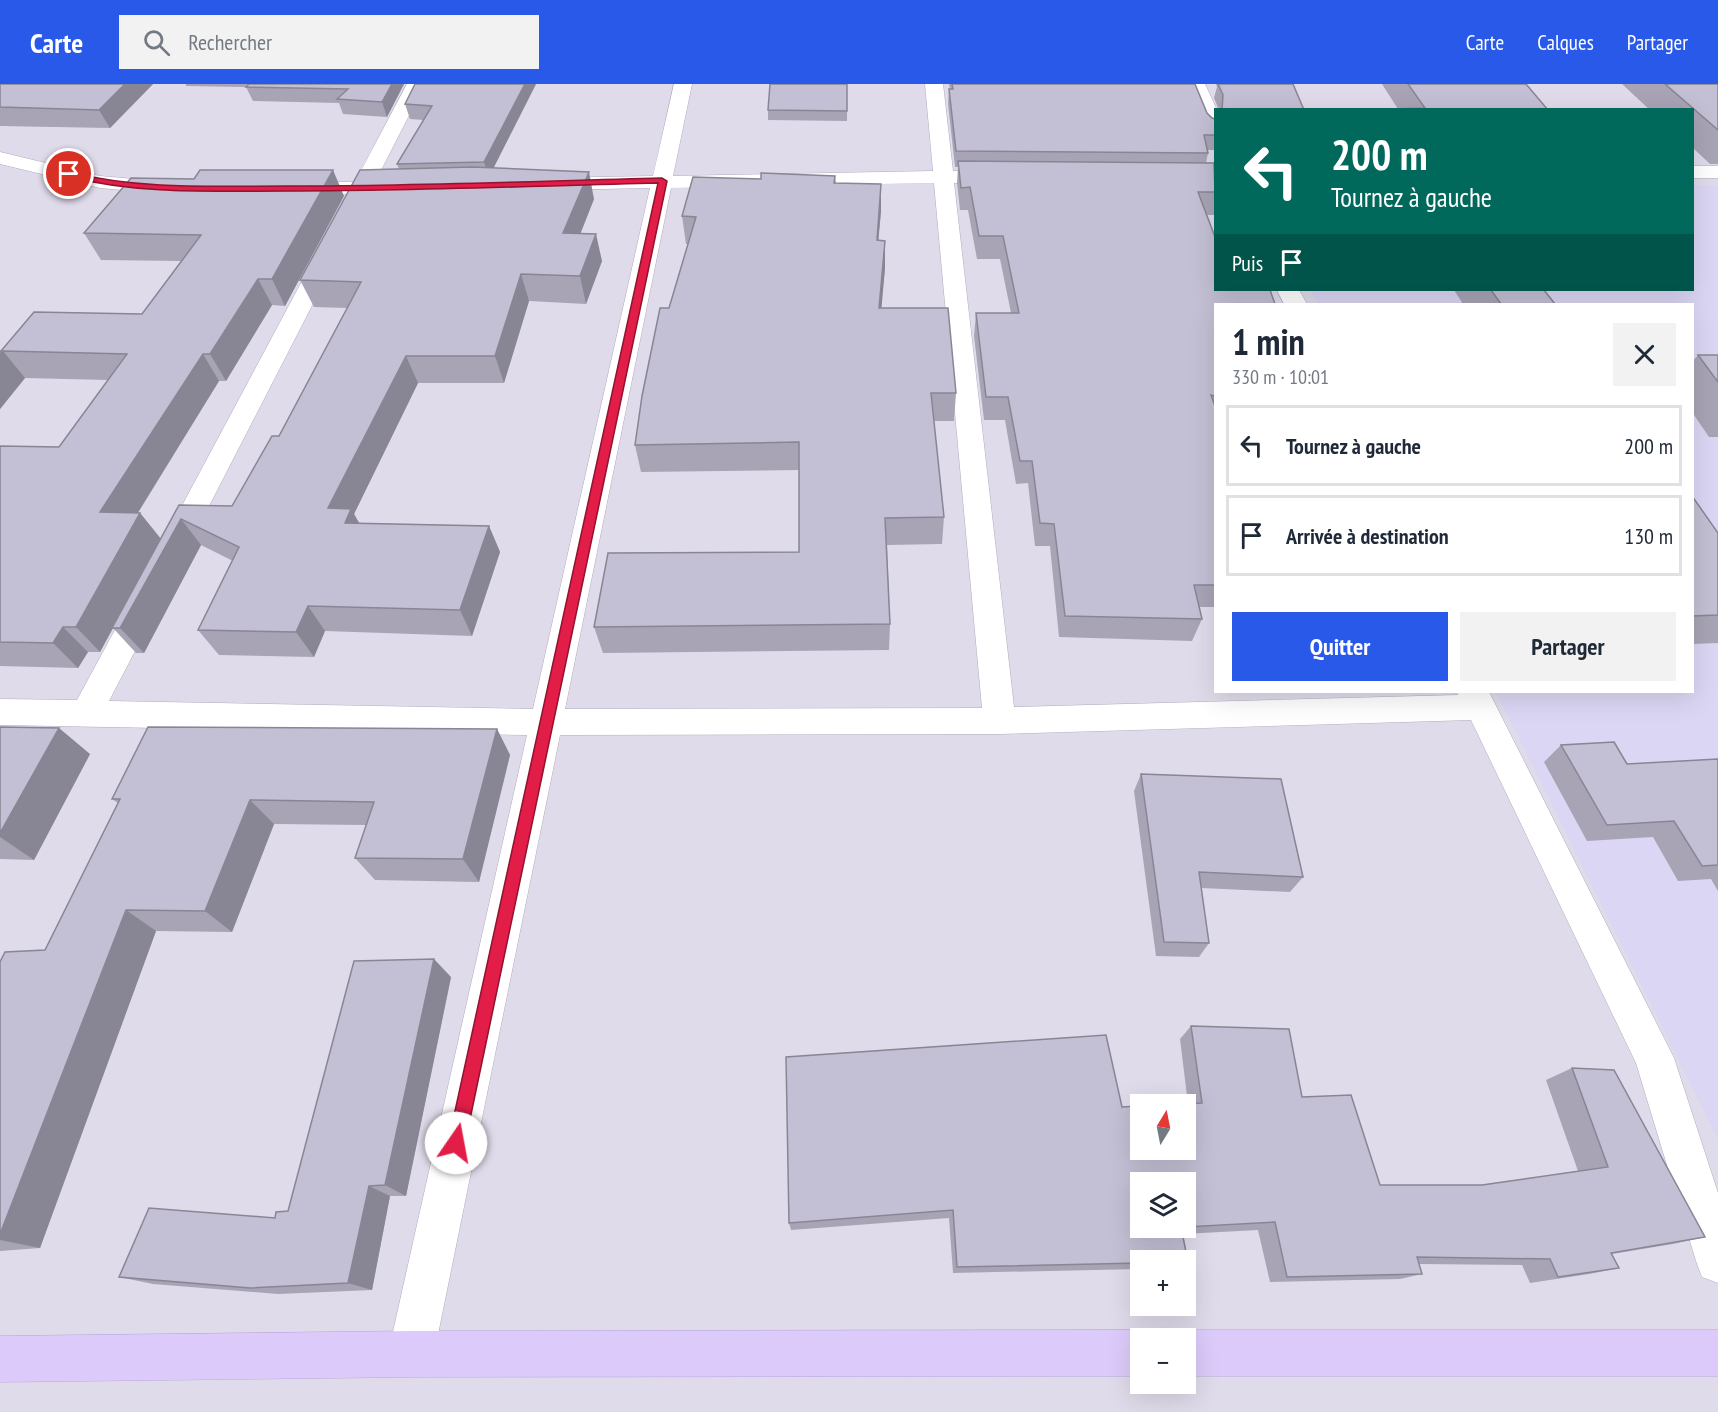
<!DOCTYPE html>
<html lang="fr">
<meta charset="utf-8">
<style>
:root{--surface:#fff;--page:#f2f2f3;--text:#1f2937;--muted:#747a83;--line:#e0e1e3;--accent:#2959e9}
body{margin:0;font-family:"PT Sans Narrow",sans-serif;background:var(--page);color:var(--text);height:100vh;display:flex;flex-direction:column;font-size:22px;white-space:nowrap}
*{box-sizing:border-box;margin:0}
p{font-size:20px;color:var(--muted)}
.icon{flex:none;width:33px;height:33px;fill:none;stroke:currentColor;stroke-width:2;stroke-linecap:round;stroke-linejoin:round}
.map{position:relative;flex:1;overflow:hidden}
.details{position:absolute;left:1214px;top:219px;width:480px;height:390px;display:flex;flex-direction:column;background:var(--surface);border-radius:0px;box-shadow:0 6px 24px #0002}
.details>*{flex:none}
.hud{position:absolute;left:1214px;top:24px;width:480px;height:183px;border-radius:0px;box-shadow:0 6px 24px #0002;background:#00695c;color:#fff;overflow:hidden}
.needle{width:39px;rotate:10deg}
.buttons{position:absolute;left:1130px;top:1010px;display:grid;gap:12px}
.buttons a{display:grid;place-items:center;width:66px;height:66px;border-radius:0px;background:var(--surface);box-shadow:0 6px 24px #0002;font-size:30px}
.pin{position:absolute;display:grid;place-items:center;width:51px;height:51px;color:#fff;margin:-26px;border:3px solid #fff;border-radius:50%;box-shadow:0 2px 6px #0007}
.me{position:absolute;width:66px;margin:-33px;rotate:12deg;stroke-linejoin:round;filter:drop-shadow(0 0 4px #0008)}
.turn{display:flex;align-items:center;gap:21px;height:126px;padding:0 18px;font-size:27px}
.turn .icon{width:78px;height:78px;stroke-width:2.5}
.turn b{display:block;font-size:42px;line-height:51px}
.then{display:flex;align-items:center;height:57px;padding:0 18px;background:#0003;gap:12px;font-size:22px}
.round{display:grid;place-items:center;flex:none;width:63px;height:63px;border-radius:0px;background:var(--page)}
.headline{display:flex;align-items:center;justify-content:space-between;height:102px;padding:0 18px}
h1{font-size:36px;font-weight:800;line-height:45px}
.primary-button{display:flex;gap:12px;margin-top:auto;padding:12px 18px}
.primary-button a{flex:1;height:69px;border-radius:0px;background:var(--accent);color:#fff;font-size:24px;font-weight:800;line-height:69px;text-align:center}
.primary-button a+a{background:var(--page);color:var(--text)}
ul{padding:0;list-style:none}
li{display:flex;align-items:center;gap:18px;height:81px;margin:0 12px 9px;padding:0 6px;border:3px solid var(--line);border-radius:0px}
li div{flex:1}
li b{display:block;font-size:22px}
li em{font-style:normal}
header{display:flex;align-items:center;gap:36px;box-sizing:border-box;height:84px;padding:0 30px;background:var(--accent);color:#fff}
header strong{font-size:28px}
nav{display:flex;gap:33px;margin-inline-start:auto;font-size:21px}
.search{width:420px;height:54px;background:var(--page);display:flex;align-items:center;gap:15px;box-sizing:border-box;padding:0 21px;border-radius:0px;color:var(--muted);font-size:22px}
.map>svg:first-child{display:block}
</style>
<header>
<strong>Carte</strong>
<div class="search"><svg class="icon" aria-label="search" viewBox="0 0 24 24"><circle cx="10" cy="10" r="6"/><path d="M15 15l6 6"/></svg>Rechercher</div>
<nav><a>Carte</a><a>Calques</a><a>Partager</a></nav>
</header>
<div class="map">
<svg width="1718" height="1328" viewBox="0 0 1718 1328">
<rect width="100%" height="100%" fill="#ece9f3"/>
<path fill="#e0dbea" fill-rule="evenodd" d="M0,0H1718V1328H0ZM1215,26H1692V206H1215ZM1215,220H1692V608H1215ZM1140,1020H1185V1065H1140ZM1140,1098H1185V1143H1140ZM1140,1176H1185V1221H1140ZM1140,1254H1185V1299H1140Z"/>
<path fill="#dbd6f3" d="M1718,101V1056L1496,608H1692V220H1318L1311,206H1692V102Z"/>
<g fill="none" stroke-linecap="round" stroke-linejoin="round">
<g stroke="#b1acbe" stroke-width="1">
<g id="minor">
<path d="M407,0H425L375,98L401,100L404,104L401,108L369,110L360,125L353,127L346,125L343,121L348,110L288,108L285,104L288,100L295,98H355Z"/>
<path d="M674,0H692L673,92L933,87L925,0H943L953,87L1003,86L1010,88L1013,92L1010,96L1003,98L954,99L1014,623L1458,611L1457,608H1489L1674,974L1718,1109V1199L1702,1193L1696,1177L1636,979L1471,636L999,650L560,651L434,1270L427,1286L411,1293L395,1286L388,1270L527,651L0,641V615L77,616L135,509L146,506L157,509L161,517L109,617L533,625L650,104L547,106L540,104L537,100L540,96L547,94L653,92ZM934,99L982,624L565,625L671,104Z"/>
<path d="M1187,0H1205L1217,26L1215,49L1208,47L1205,43Z"/>
<path d="M0,68L100,92L169,98L176,100L179,104L176,108L169,110L100,104L0,80Z"/>
<rect x="1692" y="82" width="26" height="12"/>
<path d="M328,162L336,164L339,169L189,461L185,468L175,471L165,468L161,461L317,169L320,164Z"/>
<path d="M1277,206H1299L1307,220H1284Z"/>
</g>
</g>
<g stroke="#b7a4db" stroke-width="1">
<g id="secondary">
<path d="M1140,1246L1157,1254H1140V1292L411,1293L0,1298V1252L411,1247Z"/>
<path d="M1185,1246H1718V1292H1185V1254H1168Z"/>
</g>
</g>
<use href="#minor" fill="#fff" fill-rule="evenodd"/>
<use href="#secondary" fill="#dccbfa" fill-rule="evenodd"/>
</g>
<g fill="#a8a4b6">
<path d="M0,0H153L110,44L0,42Z"/>
<path d="M186,0H404L387,33L343,30L339,19L253,17L246,3L186,2Z"/>
<path d="M415,0H536L493,84L594,115L580,150L602,177L586,220L529,217L504,299H418L354,430L359,439L489,442L500,468L472,552L325,547L314,573L219,571L198,546L233,477L201,461L144,569H136L113,544L100,568H88L78,584L0,582V362L59,363L108,296L25,294L0,325V267L142,230L181,177L101,176L84,149L344,112L285,222L272,221L226,297H219L138,429H140L161,455L179,421L232,422L279,352L347,224L314,223L300,196L399,85L397,80L424,36L410,35L405,20Z"/>
<path d="M847,0V37L768,36V26Z"/>
<path d="M949,0H1195L1207,29L1212,34L1215,35V66H1208V69L1206,79L1215,82V131H1206L1215,220V523H1199L1202,535L1192,557L1059,553L1050,462H1035L1028,399L1016,400L1005,336H984L974,252L976,229H1011L1000,175H977L968,126H960L957,99L958,83H955L948,20L949,5H950Z"/>
<path d="M1216,0H1293L1304,26H1219L1214,14L1217,3Z"/>
<path d="M1382,0H1526L1548,26H1392L1393,25H1398Z"/>
<path d="M1622,0H1718V80H1710L1692,63V26H1650Z"/>
<path d="M835,92L836,99L881,127L878,157H885V184L881,224L956,309L954,337H934L944,433L942,460L887,461L890,540L889,566L603,569L594,543L799,468V386L641,388L635,361L669,224L688,160H686L682,132L761,95Z"/>
<path d="M1454,206H1544L1555,220H1463Z"/>
<path d="M1698,271H1718V353H1709L1692,328V278Z"/>
<path d="M1692,412L1718,449V559L1692,560Z"/>
<path d="M0,643L90,670L34,776L0,775Z"/>
<path d="M497,645L510,671L479,798L375,796L355,774L366,741L274,740L232,848L156,847L40,1164L0,1167V878L45,866L118,719L112,715Z"/>
<path d="M1561,661L1627,680L1718,675V807L1711,795L1678,797L1653,753L1587,757L1544,678Z"/>
<path d="M1141,690L1303,793L1290,808L1201,804L1209,859L1199,873L1156,872L1134,707Z"/>
<path d="M451,893L406,1112H390L372,1206L278,1210L153,1200L119,1193L275,1134L288,1127Z"/>
<path d="M1191,942L1302,1013L1380,1101H1482L1578,1087L1546,996L1572,984L1705,1153L1673,1160L1612,1170L1619,1184L1589,1190L1530,1199L1522,1181L1419,1180L1422,1190L1400,1195L1270,1198L1258,1146L1183,1150L1188,1178L1185,1179V1176H1140V1185L953,1189L949,1134L791,1146L789,1139L1122,1023L1188,1020L1180,955Z"/>
</g>
<g fill="#888694">
<path d="M125,0H153L110,44L99,26Z"/>
<path d="M392,0H404L387,33L382,18Z"/>
<path d="M525,0H536L489,93L484,78Z"/>
<path d="M333,86L344,112L285,222L272,195Z"/>
<path d="M589,88L594,115L570,176L563,149Z"/>
<path d="M881,100V127L876,184L877,156Z"/>
<path d="M596,150L602,177L586,220L580,192Z"/>
<path d="M885,157V184L879,252V224Z"/>
<path d="M521,190L529,217L504,299L495,272Z"/>
<path d="M258,195L272,221L226,297L210,270Z"/>
<path d="M3,267L25,294L0,325V271Z"/>
<path d="M203,270L219,297L122,454L100,428Z"/>
<path d="M406,272L418,299L354,430L366,451L360,465L328,424Z"/>
<path d="M140,429L161,455L100,568L76,543Z"/>
<path d="M181,435L201,461L144,569L120,544Z"/>
<path d="M489,442L500,468L472,552L460,526Z"/>
<path d="M308,522L325,547L314,573L296,548Z"/>
<path d="M63,543L88,568L78,584L53,559Z"/>
<path d="M59,644L90,670L34,776L0,753V749Z"/>
<path d="M497,645L510,671L479,798L463,775Z"/>
<path d="M250,716L274,740L232,848L205,827Z"/>
<path d="M126,826L156,847L40,1164L0,1156V1150Z"/>
<path d="M434,875L451,893L406,1112L385,1101Z"/>
<path d="M369,1102L390,1112L372,1206L348,1199Z"/>
</g>
<g fill="#c3bfd4" stroke="#888694" stroke-width="1.5">
<path d="M0,0H125L99,26L0,23Z"/>
<path d="M249,0H392L382,18L337,15L348,5L246,3Z"/>
<path d="M415,0H525L484,78L397,80L432,22L405,20Z"/>
<path d="M770,0H847V27L768,26Z"/>
<path d="M952,0H1195L1207,29L1212,34L1215,35V51H1204L1208,69L956,67L949,5H953Z"/>
<path d="M1218,0H1293L1304,26H1222L1223,11Z"/>
<path d="M1408,0H1526L1548,26H1393V25L1425,24Z"/>
<path d="M1665,0H1718V46Z"/>
<path d="M958,77L1214,79L1215,108H1198L1215,153V206H1270L1275,220H1215V312L1211,311L1215,322V501H1194L1202,535L1065,532L1054,440L1040,439L1032,377H1020L1008,313H986L976,229H1019L1003,152H979L970,103L961,104Z"/>
<path d="M472,83L589,88L563,149L596,150L580,192L521,190L495,272H406L328,424L351,425L345,439L489,442L460,526L308,522L296,548L198,546L239,463L181,435L120,544H112L179,421L232,422L272,352H279L361,198L300,196L360,86Z"/>
<path d="M200,86H333L272,195H258L210,270H203L100,428L140,429L76,543H63L53,559L0,558V362L59,363L127,270L3,267L0,271V267H1L34,228L142,230L201,151L84,149L131,94L194,95Z"/>
<path d="M761,89L835,92L834,99L881,100L877,156L885,157L879,224H948L956,309H931L944,433L885,434L890,540L594,543L608,469L799,468V358L635,361L642,312L660,224H669L696,133L682,132L693,93L761,95Z"/>
<path d="M1491,206H1544L1555,220H1501Z"/>
<path d="M1698,271H1718V298Z"/>
<path d="M1692,412L1718,449V531L1692,532Z"/>
<path d="M0,643L59,644L0,749Z"/>
<path d="M148,643L497,645L463,775L355,774L374,718L250,716L205,827L126,826L0,1150V878L5,868L45,866L120,715H112Z"/>
<path d="M1614,658L1627,680L1718,675V781L1702,782L1674,737L1607,741L1561,661Z"/>
<path d="M1141,690L1281,695L1303,793L1199,788L1209,859L1164,858Z"/>
<path d="M434,875L385,1101L369,1102L348,1199L250,1204L119,1193L149,1124L275,1134L276,1128L288,1127L354,877Z"/>
<path d="M1191,942L1289,945L1302,1013L1351,1011L1380,1101H1482L1608,1083L1572,984L1614,986L1705,1153L1611,1169L1619,1184L1558,1193L1550,1175L1417,1173L1422,1190L1287,1193L1275,1138L1185,1143V1098H1140V1143H1181L1188,1178H1185V1176H1140V1179L957,1183L953,1126L789,1139L786,973L1106,951L1122,1023L1140,1022V1065H1185V1020H1180L1202,1019Z"/>
</g>
<path fill="#e11d48" stroke="#92132f" stroke-width="1.5" d="M69,88C140,106 213,102 286,102C411,102 537,97 662,94L667,97L465,1059L463,1065L456,1068L450,1065L448,1059L658,99C534,102 411,107 288,107C213,107 139,111 66,92L65,90Z"/>
</svg>
<div class="buttons">
<a><svg class="needle" viewBox="-14 -14 28 28"><path d="M0-13l5 13h-10z" fill="#e53935"/><path d="M0 13l5-13h-10z" fill="#747a83"/></svg></a>
<a><svg class="icon" aria-label="layers" viewBox="0 0 24 24"><path d="M12 4l9 5-9 5-9-5zM3 14l9 5 9-5"/></svg></a>
<a>+</a>
<a>−</a>
</div>
<div class="pin" style="left:69px;top:90px;background:#d93025"><svg class="icon" aria-label="arrive" viewBox="0 0 24 24"><path d="M6 21V4h12l-3 4 3 4H6"/></svg></div>
<svg class="me" style="left:456px;top:1059px" viewBox="-20 -20 40 40"><circle r="19" fill="#fff"/><path d="M0-13L10 11 0 6-10 11z" fill="#e11d48"/></svg>
<div class="hud">
<div class="turn"><svg class="icon" aria-label="left" viewBox="0 0 24 24"><path d="M17 20v-9H6M10 6l-5 5 5 5"/></svg><div><b>200 m</b>Tournez à gauche</div></div>
<div class="then">Puis<svg class="icon" aria-label="arrive" viewBox="0 0 24 24"><path d="M6 21V4h12l-3 4 3 4H6"/></svg></div>
</div>
<section class="details">
<div class="headline"><div><h1>1 min</h1><p>330 m · 10:01</p></div><a class="round"><svg class="icon" aria-label="close" viewBox="0 0 24 24"><path d="M6 6l12 12M18 6L6 18"/></svg></a></div>
<ul>
<li><svg class="icon" aria-label="left" viewBox="0 0 24 24"><path d="M17 20v-9H6M10 6l-5 5 5 5"/></svg><div><b>Tournez à gauche</b></div><em>200 m</em></li>
<li><svg class="icon" aria-label="arrive" viewBox="0 0 24 24"><path d="M6 21V4h12l-3 4 3 4H6"/></svg><div><b>Arrivée à destination</b></div><em>130 m</em></li>
</ul>
<div class="primary-button"><a>Quitter</a><a>Partager</a></div>
</section>
</div>
